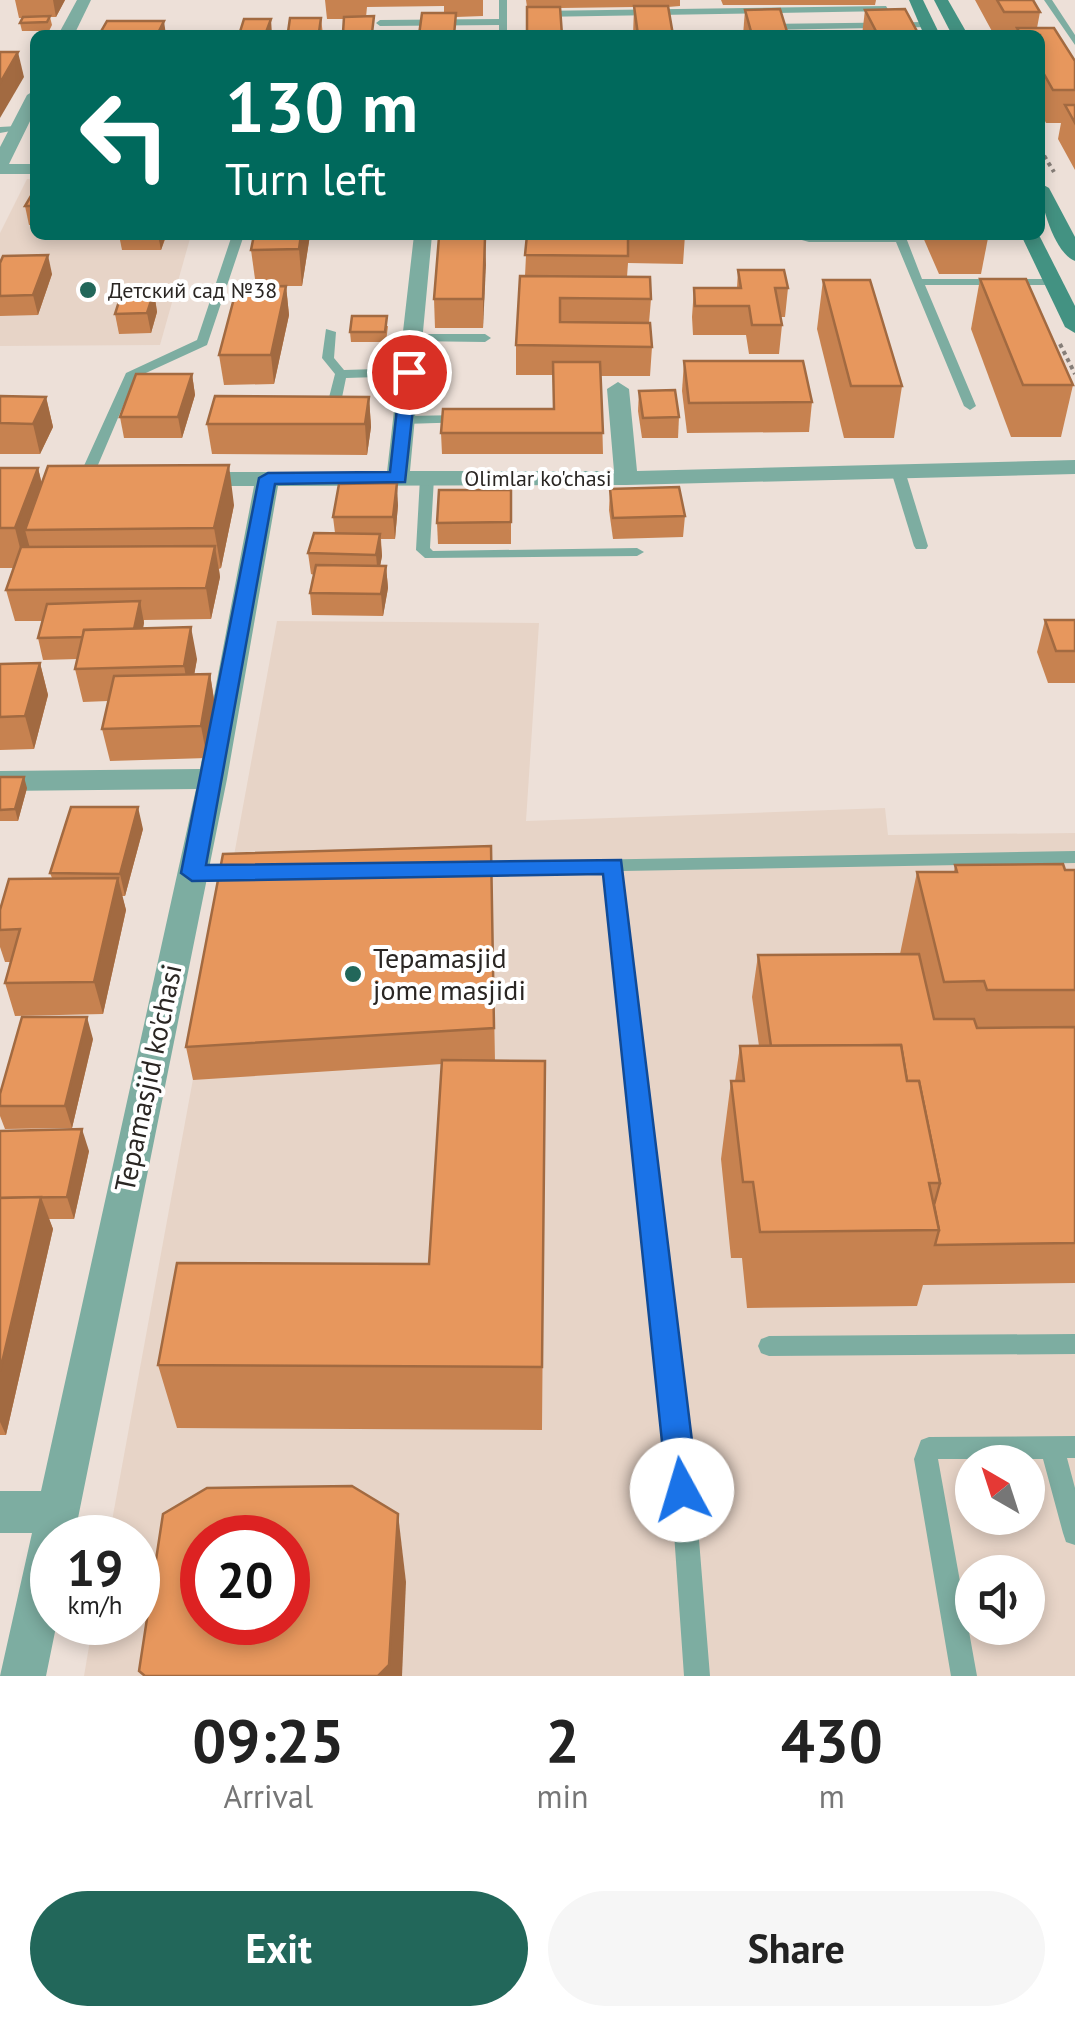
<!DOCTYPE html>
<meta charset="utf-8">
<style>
:root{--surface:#fff;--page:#f6f6f6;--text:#222;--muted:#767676;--accent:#22675a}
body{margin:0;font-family:"PT Sans",sans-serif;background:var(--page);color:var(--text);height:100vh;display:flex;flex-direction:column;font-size:38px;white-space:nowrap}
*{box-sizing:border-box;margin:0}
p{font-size:32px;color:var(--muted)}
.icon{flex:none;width:55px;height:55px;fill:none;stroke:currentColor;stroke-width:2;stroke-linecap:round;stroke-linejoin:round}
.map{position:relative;height:1676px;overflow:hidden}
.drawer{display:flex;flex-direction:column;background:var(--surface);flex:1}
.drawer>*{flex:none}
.guide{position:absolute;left:30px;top:30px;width:1015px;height:210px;border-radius:15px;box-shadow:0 5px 15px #0003;background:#00695c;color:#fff;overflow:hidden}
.needle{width:65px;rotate:321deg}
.buttons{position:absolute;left:955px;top:1445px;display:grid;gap:20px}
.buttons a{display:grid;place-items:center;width:90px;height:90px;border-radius:50%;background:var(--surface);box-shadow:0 5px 15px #0003;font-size:50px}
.speed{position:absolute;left:30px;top:1515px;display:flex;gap:20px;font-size:50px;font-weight:700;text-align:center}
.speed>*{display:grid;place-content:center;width:130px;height:130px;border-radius:50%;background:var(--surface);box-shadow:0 5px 15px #0003;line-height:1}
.speed small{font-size:25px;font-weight:400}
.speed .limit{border:15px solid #d22;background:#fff;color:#111}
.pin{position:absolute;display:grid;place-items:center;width:85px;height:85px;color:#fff;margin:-42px;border:5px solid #fff;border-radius:50%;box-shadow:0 2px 10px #0007}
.me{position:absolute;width:110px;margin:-55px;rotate:354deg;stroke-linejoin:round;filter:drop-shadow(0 0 8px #0008)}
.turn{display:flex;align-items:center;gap:35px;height:210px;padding:0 30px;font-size:45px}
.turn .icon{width:130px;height:130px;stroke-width:2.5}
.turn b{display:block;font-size:70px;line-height:85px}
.eta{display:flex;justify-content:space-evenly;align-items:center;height:170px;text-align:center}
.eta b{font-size:60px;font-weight:700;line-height:70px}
.button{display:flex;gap:20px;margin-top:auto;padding:20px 30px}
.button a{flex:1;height:115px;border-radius:60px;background:var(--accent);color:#fff;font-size:40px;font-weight:700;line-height:115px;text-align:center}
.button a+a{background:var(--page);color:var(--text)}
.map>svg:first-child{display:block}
</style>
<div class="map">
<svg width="1075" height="1676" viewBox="0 0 1075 1676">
<rect width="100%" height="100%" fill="#ede0d8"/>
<g fill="#e7d4c7" fill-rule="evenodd">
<path d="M27,179H35V235H191L160,345L0,346V233Z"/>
<path d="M277,621L539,623L526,821L885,808L888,835L1075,833V1676H84L93,1623L138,1622V1538L109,1537ZM972,1462H1028V1518H972ZM202,1538H288V1622H202ZM972,1572H1028V1628H972Z"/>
</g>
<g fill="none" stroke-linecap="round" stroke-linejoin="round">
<g stroke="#867e78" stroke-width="4" stroke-dasharray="4 4" stroke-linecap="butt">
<path d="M1040,149L1054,172"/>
<path d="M1060,344L1075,374"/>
</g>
<g fill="#7dada1" fill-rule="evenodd">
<path d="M499,0H507V35H499V25L380,26L376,23L380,20L499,19Z"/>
<path d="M1044,0H1052L1075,35V45Z"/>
<path d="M886,6L889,11L537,17L533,14L537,11Z"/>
<path d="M927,22L930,27L763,30L759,27L763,24Z"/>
<path d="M0,127L17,126L22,129L0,133Z"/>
<path d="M232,235H244L207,345L135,378L92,479L85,483L80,482L78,479L126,373L197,340Z"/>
<path d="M417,235H497L499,237L493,240L423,238Z"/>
<path d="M784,235H905L922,279H1053L1059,282L1053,285H925L976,406L970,410L964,406L896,242H809Z"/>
<path d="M326,329L336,332L334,358L344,370L409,368L415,372L409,376L346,378L338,417L331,421L326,420L324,417L335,374L322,358Z"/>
<path d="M413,334H485L491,338L485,342L409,341L407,338Z"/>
<path d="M464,415L469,416V422L404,424L397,420L404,416Z"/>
<path d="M898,467L905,471L928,546L926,549H916L914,546L891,471Z"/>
<path d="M427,474L434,478L430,548L433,551L637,548L644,552L637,556L425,558L416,550L420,478Z"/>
<path d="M1075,851V863L623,871L695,1490L710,1676H684L671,1490L605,872L468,874L459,868L468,862Z"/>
<path d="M1075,1334V1354L769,1356L761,1353L758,1346L761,1339L769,1336Z"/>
<path d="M1075,1436V1458H1067L1075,1488V1545L1066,1542L1063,1533L1043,1459H938L977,1676H951L914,1459L921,1440L929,1437Z"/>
</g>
<g fill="#7dada1" fill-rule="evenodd">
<path d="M77,0H91L74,35H58Z"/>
<path d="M35,90V111L9,164H35V174H0V147L27,95Z"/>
<path d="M414,235H432L410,471H614L607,389L618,382L629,389L637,471L1075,460V474L626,485L278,486L227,779L74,1538H52V1622H57L46,1676H0L32,1533H0V1491H41L196,789L0,791V771L200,769L254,486H193L181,479L193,472H387Z"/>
</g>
<g fill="#439282" fill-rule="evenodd">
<path d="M909,0H923L940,35H924Z"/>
<path d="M934,0H948L968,35H952Z"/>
<path d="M1040,183L1049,188L1075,237V261C1054,253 1040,203 1040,183Z"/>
<path d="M1021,235H1039L1075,306V333L1065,327Z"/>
</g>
</g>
<g fill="#c78250">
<path d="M0,0H65L56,17H50L52,25L49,31H22L20,23L22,18H19L15,0Z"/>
<path d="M325,0H483V16L456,17L444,13V6L367,7L366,17L375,35H343L344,19H327Z"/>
<path d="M526,0H680V6L668,7L673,35H633L634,7L561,8L527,7Z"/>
<path d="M721,0H876L875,5H723Z"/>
<path d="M975,0H1033L1040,12L1037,28L1075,61V170L1058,139L1061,123H1046L1040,111V35H994Z"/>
<path d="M745,10L788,35H743Z"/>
<path d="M865,10L919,35H862Z"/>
<path d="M290,18H321L323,35H287Z"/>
<path d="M35,189V225H29L25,206Z"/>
<path d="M119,235H166V237L161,250H122Z"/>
<path d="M254,235H310L302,286H256L251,250Z"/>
<path d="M527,235H685L683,264L628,263L627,277L651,299L649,323L652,347L650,376H601L603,454H442L441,433L554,409L553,375H516V345L525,276Z"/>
<path d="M922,235H986L988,238L981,274H939Z"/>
<path d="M485,237L483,328H435L434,299Z"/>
<path d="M0,263L52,274L38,315L0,316Z"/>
<path d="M738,270L788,288L785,317H781L782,325L779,354H749L746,335H693L692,317L694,288H737Z"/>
<path d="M980,279L1073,385L1061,437H1011L971,329Z"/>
<path d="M823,280L902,386L894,438H844L817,329Z"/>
<path d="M286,286L289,315L274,384L224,385L219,355Z"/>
<path d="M154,292L157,312L151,333L119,334L115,314Z"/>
<path d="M388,326L386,342H351L350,332Z"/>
<path d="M684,361L812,402L809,432L687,433L682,391Z"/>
<path d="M192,374L195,395L182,438H124L120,417Z"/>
<path d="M639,391L679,417L678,438H642L638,411Z"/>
<path d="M0,396L46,397L53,427L40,454H0Z"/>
<path d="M369,397L371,427L367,455L212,454L207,424Z"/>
<path d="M0,468H38L42,484L234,505L221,568L219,569L220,577L211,619L144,620L143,629L197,659L194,674H210L215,706L207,758L110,761L102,729L108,701L83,702L75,669L77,659L43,660L38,638L43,621H15L6,590L14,568H0Z"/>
<path d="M610,489L685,516L683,537L613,539L609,510Z"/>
<path d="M511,490V544H438L437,523Z"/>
<path d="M398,505L395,539H381L382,556L380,566H386L388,588L383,616L312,615L310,593L314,575L311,574L308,553L335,533L333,517Z"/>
<path d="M1045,620H1075V683H1048L1037,652Z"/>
<path d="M40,663L48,695L34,749L0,750V664Z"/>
<path d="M0,777L27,788L18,821H0Z"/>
<path d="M143,829L125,896H122L126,910L103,1014L15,1016L5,983L10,962H5L0,947V910L52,878L50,873Z"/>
<path d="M491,846L495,1061H545L542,1430L177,1428L158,1365L429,1264L442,1064L193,1080L186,1047Z"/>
<path d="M955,865L1075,870V1283L923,1285L917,1306L747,1308L742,1258H731L721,1159L731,1081H735L740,1046H759L752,997L758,955L900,954L917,872H954Z"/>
<path d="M93,1039L72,1128L5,1129L0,1116V1094Z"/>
<path d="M0,1131L89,1151L74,1219H49L53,1229L6,1435H0Z"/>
</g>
<g fill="#a26a41">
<path d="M53,0H65L56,17Z"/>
<path d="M271,19L272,35H265Z"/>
<path d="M164,21L166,35H157Z"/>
<path d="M18,52L24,77L0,118V83Z"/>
<path d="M158,235H166L161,250Z"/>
<path d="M301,235H310L302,286L299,249Z"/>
<path d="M485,237L486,265L483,328V299Z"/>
<path d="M48,255L52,274L38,315L33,295Z"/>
<path d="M286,286L289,315L274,384L271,355Z"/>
<path d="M154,292L157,312L151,333L147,313Z"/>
<path d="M192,374L195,395L182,438L178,417Z"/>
<path d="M46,397L53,427L40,454L33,424Z"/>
<path d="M369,397L371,427L367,455L365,424Z"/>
<path d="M229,465L234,505L221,568L214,528Z"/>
<path d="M38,468L47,507L25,530L31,552L25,568L15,528Z"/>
<path d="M397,483L398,505L395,539L393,517Z"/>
<path d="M380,534L382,556L378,577L376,555Z"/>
<path d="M215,546L220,577L211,619L206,588Z"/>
<path d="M386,566L388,588L383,616L381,594Z"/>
<path d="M140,601L144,623L137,658L133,636Z"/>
<path d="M191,627L197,659L190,699L184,666Z"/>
<path d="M40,663L48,695L34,749L25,716Z"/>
<path d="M210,674L215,706L207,758L201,726Z"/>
<path d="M24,777L27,788L18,821L15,809Z"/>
<path d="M138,807L143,829L125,896L120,874Z"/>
<path d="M118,878L126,910L103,1014L94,982Z"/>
<path d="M87,1017L93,1039L72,1128L65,1106Z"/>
<path d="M82,1129L89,1151L74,1219L67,1197Z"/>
<path d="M41,1197L53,1229L6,1435L0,1422V1371Z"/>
<path d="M398,1514L406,1582L402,1676H378Z"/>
</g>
<g fill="#e7975d" stroke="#a26a41" stroke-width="2.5" fill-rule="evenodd">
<path d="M997,0H1033L1040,12H1004Z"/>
<path d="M634,6H668L673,35H638Z"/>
<path d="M527,7H560L562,35H527Z"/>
<path d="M780,9L788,35H752L745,10Z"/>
<path d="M905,9L919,35H878L865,10Z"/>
<path d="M422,13H456L454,35H419Z"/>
<path d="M50,16L47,22L20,23L23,17Z"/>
<path d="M374,16L372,33H343L344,17Z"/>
<path d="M290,18H321L319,32H288Z"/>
<path d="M244,19H271L265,35H239Z"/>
<path d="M107,21H164L157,35H99Z"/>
<path d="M1017,28H1054L1075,61V90H1053L1040,67V35H1021Z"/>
<path d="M0,52H18L0,83Z"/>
<path d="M1065,105H1075V123Z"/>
<path d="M35,189V206H25Z"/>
<path d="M254,235H301L299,249L251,250Z"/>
<path d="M527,235H628V256L525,255Z"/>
<path d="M943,235H986L988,238H945Z"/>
<path d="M439,237H485L483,299H434Z"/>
<path d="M48,255L33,295L0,296V263L3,256Z"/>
<path d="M738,270H784L788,288H775L782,325H752L749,306H695L694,288H741Z"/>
<path d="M520,276L650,277L651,299L560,298V322L650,323L652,347L516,345Z"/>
<path d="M980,279H1026L1073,385H1023Z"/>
<path d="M823,280H870L902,386H851Z"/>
<path d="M286,286L271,355H219L237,287Z"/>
<path d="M122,292H154L147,313L115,314Z"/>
<path d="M352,316H387L385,332H350Z"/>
<path d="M684,361H803L812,402L689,403Z"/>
<path d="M553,362H600L603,433H441L443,409H554Z"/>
<path d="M136,374H192L178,417H120Z"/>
<path d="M675,390L679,417L643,418L639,391Z"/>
<path d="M0,396L46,397L33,424L0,423Z"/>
<path d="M215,396L369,397L365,424H207Z"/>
<path d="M229,465L214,528L25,530L48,466Z"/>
<path d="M0,468H38L15,528H0Z"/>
<path d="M397,483L393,517H333L339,484Z"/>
<path d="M679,487L685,516L613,518L610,489Z"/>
<path d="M439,490H511V522L437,523Z"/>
<path d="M314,533L380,534L376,555L308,553Z"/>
<path d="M215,546L206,588L6,590L21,547Z"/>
<path d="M316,565L386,566L381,594L310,593Z"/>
<path d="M140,601L134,629L84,630L83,637L38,638L47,604Z"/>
<path d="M1045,620H1075V651H1056Z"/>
<path d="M191,627L184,666L75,669L84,630Z"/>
<path d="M40,663L25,716L0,717V664Z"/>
<path d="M210,674L201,726L102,729L114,676Z"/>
<path d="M0,777H24L15,809L0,810Z"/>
<path d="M71,807H138L120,874L50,873Z"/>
<path d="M491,846L494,1028L186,1047L223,854Z"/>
<path d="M1063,864L1065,870H1075V990H987L984,981L944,982L917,872H957L955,865Z"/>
<path d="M118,878L94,982L5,983L20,929L0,930V910L9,879Z"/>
<path d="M919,954L934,1019H974L977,1028L1075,1027V1243L935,1245L939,1230L934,1205L940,1183L919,1081H907L901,1045L771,1046L758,955Z"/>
<path d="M22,1017H87L65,1106H0V1094Z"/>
<path d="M901,1045L907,1081H919L940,1183H929L939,1230L760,1232L753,1182H743L731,1081H744L740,1046Z"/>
<path d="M442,1060L545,1061L542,1367L158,1365L177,1263L429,1264Z"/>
<path d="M82,1129L67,1197L0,1198V1131Z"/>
<path d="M41,1197L0,1371V1198Z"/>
<path d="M352,1486L398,1514L389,1665L378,1676H145L139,1671L163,1514L207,1488ZM202,1538H288V1622H202Z"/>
</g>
<path fill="#1a73e8" stroke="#114b97" stroke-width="2.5" d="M409,367L417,372L405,482L275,484L206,865L621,860L698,1490L694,1501L682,1506L671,1501L667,1490L603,874L192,881L181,873L259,478L268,473L390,472L401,372Z"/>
<g fill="#22675a" stroke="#fff" stroke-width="4">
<circle cx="88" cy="290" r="10"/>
<circle cx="353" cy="974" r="10"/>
</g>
<g text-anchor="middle" stroke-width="8" stroke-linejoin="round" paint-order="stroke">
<g font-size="22" fill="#2a2623" stroke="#fff" text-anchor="start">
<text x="108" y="298">Детский сад №38</text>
</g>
<g font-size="22" fill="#2a2623" stroke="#fff">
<text x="538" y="486">Olimlar ko'chasi</text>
</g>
<g font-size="28" fill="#2a2623" stroke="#fff" text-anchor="start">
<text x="373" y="968">Tepamasjid<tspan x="373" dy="32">jome masjidi</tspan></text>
</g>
<g font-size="28" fill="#2a2623" stroke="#fff">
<text transform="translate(148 1078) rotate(-78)" y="10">Tepamasjid ko'chasi</text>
</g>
</g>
</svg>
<div class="buttons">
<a><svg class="needle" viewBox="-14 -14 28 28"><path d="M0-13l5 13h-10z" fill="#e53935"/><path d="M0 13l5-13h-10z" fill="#767676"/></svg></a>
<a><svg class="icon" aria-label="sound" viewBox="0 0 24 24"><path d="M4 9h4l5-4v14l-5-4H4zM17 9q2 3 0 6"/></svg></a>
</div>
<div class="speed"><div>19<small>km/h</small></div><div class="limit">20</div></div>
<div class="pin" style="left:409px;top:372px;background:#d93025"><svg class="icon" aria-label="arrive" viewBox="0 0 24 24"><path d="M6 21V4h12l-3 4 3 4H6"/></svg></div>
<svg class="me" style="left:682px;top:1490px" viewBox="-20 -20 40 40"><circle r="19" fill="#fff"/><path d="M0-13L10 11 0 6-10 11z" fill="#1a73e8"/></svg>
<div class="guide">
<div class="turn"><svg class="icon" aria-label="left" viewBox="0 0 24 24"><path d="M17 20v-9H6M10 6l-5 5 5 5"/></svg><div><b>130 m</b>Turn left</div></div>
</div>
</div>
<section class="drawer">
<div class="eta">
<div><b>09:25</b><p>Arrival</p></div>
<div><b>2</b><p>min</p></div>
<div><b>430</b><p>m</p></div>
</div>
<div class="button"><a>Exit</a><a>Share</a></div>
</section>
